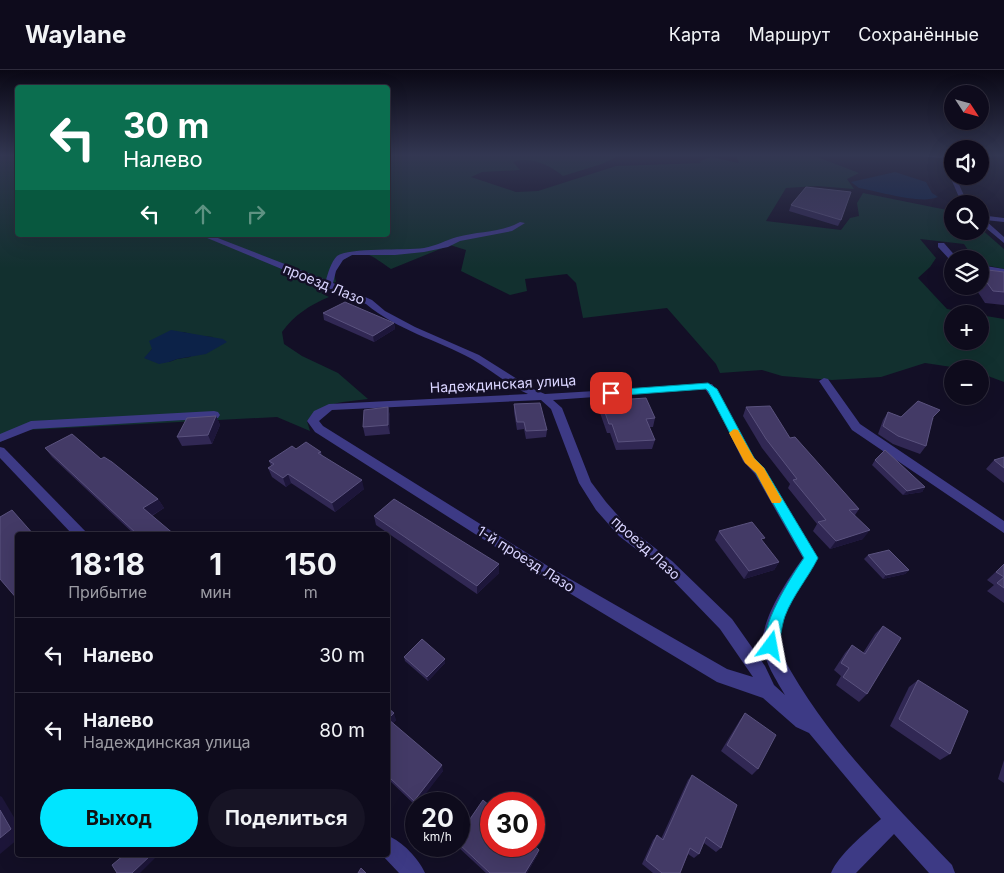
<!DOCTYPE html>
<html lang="ru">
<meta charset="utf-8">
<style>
:root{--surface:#0e0b1c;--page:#171425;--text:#f1f3f6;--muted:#9b9ba3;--line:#2e2b3b;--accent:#00e5ff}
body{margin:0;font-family:Inter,sans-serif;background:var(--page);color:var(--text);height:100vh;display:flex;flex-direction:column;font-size:19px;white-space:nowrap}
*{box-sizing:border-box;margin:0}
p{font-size:16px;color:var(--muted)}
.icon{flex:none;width:28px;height:28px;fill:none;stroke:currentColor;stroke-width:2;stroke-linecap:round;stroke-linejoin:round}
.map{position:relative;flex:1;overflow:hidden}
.side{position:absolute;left:15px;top:462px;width:375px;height:325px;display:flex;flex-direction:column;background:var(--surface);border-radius:5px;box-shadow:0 5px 20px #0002,0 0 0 1px var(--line)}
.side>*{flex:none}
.banner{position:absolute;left:15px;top:15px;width:375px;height:152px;border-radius:5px;box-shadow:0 5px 20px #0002,0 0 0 1px var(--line);background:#0b6e4f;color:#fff;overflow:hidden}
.needle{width:32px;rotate:126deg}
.tools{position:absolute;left:944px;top:15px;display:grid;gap:10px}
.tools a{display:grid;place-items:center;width:45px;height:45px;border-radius:50%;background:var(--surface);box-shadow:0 5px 20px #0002,0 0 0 1px var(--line);font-size:25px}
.speed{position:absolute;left:405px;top:722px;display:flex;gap:10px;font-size:25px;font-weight:700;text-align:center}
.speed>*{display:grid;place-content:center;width:65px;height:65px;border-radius:50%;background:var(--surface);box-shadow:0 5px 20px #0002,0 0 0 1px var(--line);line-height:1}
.speed small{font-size:12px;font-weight:400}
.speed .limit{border:8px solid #d22;background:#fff;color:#111}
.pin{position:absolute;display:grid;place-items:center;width:42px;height:42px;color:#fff;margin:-21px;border-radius:10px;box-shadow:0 2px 8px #0006}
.me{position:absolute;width:55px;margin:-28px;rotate:13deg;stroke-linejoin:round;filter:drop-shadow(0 0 4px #0008)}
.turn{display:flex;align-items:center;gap:18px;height:105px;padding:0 25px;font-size:22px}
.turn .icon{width:65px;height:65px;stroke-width:2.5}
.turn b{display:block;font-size:35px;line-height:42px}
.lanes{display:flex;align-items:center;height:48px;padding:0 25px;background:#0003;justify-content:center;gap:25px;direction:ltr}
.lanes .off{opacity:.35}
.eta{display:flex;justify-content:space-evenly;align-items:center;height:85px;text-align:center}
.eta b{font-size:30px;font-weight:700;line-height:35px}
.primary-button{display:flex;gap:10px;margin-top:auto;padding:10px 25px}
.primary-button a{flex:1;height:58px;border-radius:30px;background:var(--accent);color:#111;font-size:20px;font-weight:700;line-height:58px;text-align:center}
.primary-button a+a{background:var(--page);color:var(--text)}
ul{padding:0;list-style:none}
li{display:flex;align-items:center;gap:15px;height:75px;padding:0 25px;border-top:1px solid var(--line)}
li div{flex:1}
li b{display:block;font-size:19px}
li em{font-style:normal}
header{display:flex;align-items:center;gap:30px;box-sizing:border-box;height:70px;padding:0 25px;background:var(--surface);border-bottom:1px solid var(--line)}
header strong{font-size:24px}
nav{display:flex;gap:28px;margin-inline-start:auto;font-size:18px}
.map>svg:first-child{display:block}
</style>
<header>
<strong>Waylane</strong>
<nav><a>Карта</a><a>Маршрут</a><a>Сохранённые</a></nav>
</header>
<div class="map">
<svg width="1004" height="803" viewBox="0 0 1004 803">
<rect width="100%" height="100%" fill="#130f26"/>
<path fill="#12302f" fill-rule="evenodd" d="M0,85H17L18,165H388V85H620L602,94L563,106C549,95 531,86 513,92L520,100L482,102L471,107L516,122L538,121L616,96L701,93L700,91L711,87L739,93L736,85H812L859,103L847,109L854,119L817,116L786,118L766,151L841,160L850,148L859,146L857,133L863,123L952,141V161H980V158L1004,179V199L980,194V189H974L964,174L920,169L936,188L930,197L918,208L947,239L974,244H952V271H980V245L1004,249V312L980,303V299H965L925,293L881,307L832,310L782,306L762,300L720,303L716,294L667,238L583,248L576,213L567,204L525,209L527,221L510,225L461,201L466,180L450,175L391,199C383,194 374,186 366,184C350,181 330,195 336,212L326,215L327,219L321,223L329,227C310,235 294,245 282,262L284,274L302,286L338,303L368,329C346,332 322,331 307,351L310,361L277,347L26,360L0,372ZM183,262L199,266L213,267L190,287L177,289L169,292L145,288L152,279Z"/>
<g fill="#0c2248">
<path d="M895,102L926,112L932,123L938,127C921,135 878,121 859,118L851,112Z"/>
<path d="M171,260L223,269L227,272L206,284L177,289L169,292L159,294L144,288L152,279L149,271Z"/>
</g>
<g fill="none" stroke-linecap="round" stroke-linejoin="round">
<g fill="#3d3a85" fill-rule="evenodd">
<path d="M910,85H946L952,100V106H955L968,134H962L942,88Z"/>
<path d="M980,145L1004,148V152L985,150L1004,167V173L980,153Z"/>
<path d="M520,152L525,153L512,161L460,171L448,177L424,182L395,185H352L343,190L336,201L333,213L372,230L385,241L415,257L479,285L533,319L545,324L712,314C731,340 741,377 764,398L818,488C804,515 769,554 783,587C825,666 891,731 952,795L955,803H929L894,764L856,803H831C839,784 865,763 881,749L809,663L796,657L763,628L717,612L541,506L315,362L307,351L314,341L329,334L528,324C508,315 491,300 472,289C437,270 397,260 366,234L200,165H210L326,210C328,203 331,192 337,186C349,177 405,181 424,178C436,176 446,170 457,167C478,161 500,163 520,152ZM705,319L714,331L743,391L755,404L803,488C788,509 761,548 763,575C764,592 777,611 785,625L774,615L765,596L732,549L672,491L629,458L606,432L591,412L562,338L553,330ZM541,330L551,339L579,413L596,440L619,466L662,499L720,559L753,607L727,599L551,498L323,356L319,351L332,340Z"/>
<path d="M938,173H944L958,189L951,191L938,177Z"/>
<path d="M980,195L1004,199V203L980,199Z"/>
<path d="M824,308L828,309L860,354L1004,451V463L852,360L819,311Z"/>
<path d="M214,341L218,342L220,345L218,348L33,359L0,372V364L31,351Z"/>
<path d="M0,377L4,378L89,465H73L0,388Z"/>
<path d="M388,766C402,771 419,789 425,803H399L382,785H388Z"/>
</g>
</g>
<g fill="#312854">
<path d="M791,135L841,150L838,156L789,141Z"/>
<path d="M980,199L1004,202V235L985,233L974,216H980Z"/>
<path d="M323,243L394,253L395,259L374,272L324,250Z"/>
<path d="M601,331L655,348L653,357H649L655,370L652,379L616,380L610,363H607L599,340Z"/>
<path d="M514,334L547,360L546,367L526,369L524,359L517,360L514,342Z"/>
<path d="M388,337L390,346V364L365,366L363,357Z"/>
<path d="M746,337L790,368L859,439L855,445L863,469L830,479L813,461L817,454L788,418L790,414L762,378L743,346Z"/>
<path d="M888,342L901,347L934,348L932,350L926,376L920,384L893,374L878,364L883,350Z"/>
<path d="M216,346L220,355L212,374L182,376L177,367Z"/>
<path d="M45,378L101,389L158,429L164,438L152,446L175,465H135L52,387Z"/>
<path d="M296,379L321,382L322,386L364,419L335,442L291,413L286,417L272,407L268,398L271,396L269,391Z"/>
<path d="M1004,387V413L986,399L994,390Z"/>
<path d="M875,390L925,417L922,422L903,425L872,395Z"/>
<path d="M374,446L499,503L477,524L376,455Z"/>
<path d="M719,461L763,472L779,492L774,500L744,509L715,470Z"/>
<path d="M868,485L909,500L905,504L883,509L864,489Z"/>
<path d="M1004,494V533L987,521L994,515L987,510Z"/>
<path d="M883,556L867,624L859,632L836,615L841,606L834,600L845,583L852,575L863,583L875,564Z"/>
<path d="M404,587L445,593L428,611L405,591Z"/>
<path d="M918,610L950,684L940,690L890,656L909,617Z"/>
<path d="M388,638L396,650L393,653L443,701L416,734V736L388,709Z"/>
<path d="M745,643L758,699L752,705L721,681L740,650Z"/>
<path d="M1004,690V713L998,709Z"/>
<path d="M692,705L721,778L716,782L704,773L699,784L694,788L688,784L680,803H653L642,794L653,770L657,765L661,769L688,710Z"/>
<path d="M416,738V766L406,755L405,752Z"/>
<path d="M459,765L538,784L527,803H486L457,776H459Z"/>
</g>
<g fill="#1d163a">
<path d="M394,253L395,259L374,272L373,266Z"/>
<path d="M388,337L390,346V364L388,355Z"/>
<path d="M216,346L220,355L212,374L208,365Z"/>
<path d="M288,404L291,413L286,417L283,408Z"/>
<path d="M362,410L364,419L335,442L332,433Z"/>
<path d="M925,417L922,422L903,425L907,421Z"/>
<path d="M158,429L164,438L149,447L143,438Z"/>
<path d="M870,460L863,469L830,479L836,471Z"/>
<path d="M779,492L774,500L744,509L749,501Z"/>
<path d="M499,494V503L477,524V516Z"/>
<path d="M909,500L905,504L883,509L886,505Z"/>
<path d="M445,589V593L428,611L427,607Z"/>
<path d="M394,643L396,650L391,656L388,649Z"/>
<path d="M442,695L443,701L418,734H416V736L414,731Z"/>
<path d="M0,726L2,727L18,754V769L0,784Z"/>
<path d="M539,780L538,784L527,803H525Z"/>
<path d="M151,785H158L140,803H132Z"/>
</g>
<g fill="#433a66" stroke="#5a527e">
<path d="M806,117L851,122L841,150L791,135Z"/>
<path d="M980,199L1004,202V222L993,221L980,203Z"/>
<path d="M345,232L394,253L373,266L323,243Z"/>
<path d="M646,328L655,348L646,349L655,370L618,372L612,354H609L601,331Z"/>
<path d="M918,331L940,340L933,347L926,376L898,366L883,356L888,342L901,347Z"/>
<path d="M540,333L547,360L526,361L524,352H517L514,334Z"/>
<path d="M770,336L790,368L795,367L859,439L849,440L870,460L836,471L818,452L826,450L793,410L797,409L766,369L746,337Z"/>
<path d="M388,337V355L363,357L364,340Z"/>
<path d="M216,346L208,365L177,367L187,348Z"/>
<path d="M72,364L101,389L104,387L112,392L158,429L143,438L175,465H138L45,378Z"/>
<path d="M306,372L321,382L318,383L362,410L332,433L288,404L283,408L268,398L274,394L269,391L292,376L296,379Z"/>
<path d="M885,380L925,417L907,421L875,390Z"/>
<path d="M1004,387V398L994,390Z"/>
<path d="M394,429L499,494L477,516L374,446Z"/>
<path d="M12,440L34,465H18V530L0,509V447Z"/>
<path d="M752,452L765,468L761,469L779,492L749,501L719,461Z"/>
<path d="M889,480L909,500L886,505L868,485Z"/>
<path d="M1004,494V518L997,513L1004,507L996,502Z"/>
<path d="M883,556L901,568L867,624L843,607L849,598L841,593L852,575L865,584Z"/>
<path d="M422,569L445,589L427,607L404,587Z"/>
<path d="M918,610L968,641L950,684L899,649Z"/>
<path d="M388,638L394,643L388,649L442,695L414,731L388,706Z"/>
<path d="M745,643L776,665L758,699L727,675Z"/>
<path d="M692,705L737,735L721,778L706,767L699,784L690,778L680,803H662L646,790L657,765L663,770Z"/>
<path d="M426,726L434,734H419Z"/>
<path d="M483,730L491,737V776H534V775L539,780L525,803H490L459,774V765Z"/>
<path d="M416,738V764L405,752Z"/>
<path d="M0,740L11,759L0,768Z"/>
<path d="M124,785H151L132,803H117L112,795Z"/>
<path d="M361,798L366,803H358Z"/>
</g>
<linearGradient id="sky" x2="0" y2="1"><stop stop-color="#0a0815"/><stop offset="0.43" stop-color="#333752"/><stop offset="1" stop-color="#333752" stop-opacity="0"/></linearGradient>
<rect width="1004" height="198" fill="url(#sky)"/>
<path fill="#00e5ff" stroke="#0095a6" d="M708,313L717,319L754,388L764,398L818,488C808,508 793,525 785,546C781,557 781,570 776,581L771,583L766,581C757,560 792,505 804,488L756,403L744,390L708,321L706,319L611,326L606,323L611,320Z"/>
<path fill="#f59e0b" d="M734,359L738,360L754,388L764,398L782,430L780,433H772L756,403L745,393L729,363Z"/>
<g text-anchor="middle" stroke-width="5" stroke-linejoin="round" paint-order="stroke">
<g font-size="14" fill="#d9d4ff" stroke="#130f26">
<text transform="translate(324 214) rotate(22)" y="5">проезд Лазо</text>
<text transform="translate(503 314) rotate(-3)" y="5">Надеждинская улица</text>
<text transform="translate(646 478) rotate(42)" y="5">проезд Лазо</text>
<text transform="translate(526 489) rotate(32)" y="5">1-й проезд Лазо</text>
</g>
</g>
</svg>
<div class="tools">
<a><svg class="needle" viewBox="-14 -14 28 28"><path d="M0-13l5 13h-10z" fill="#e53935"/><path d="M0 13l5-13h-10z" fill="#9b9ba3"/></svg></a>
<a><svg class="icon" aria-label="sound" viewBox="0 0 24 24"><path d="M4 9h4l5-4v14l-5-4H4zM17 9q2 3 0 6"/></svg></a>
<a><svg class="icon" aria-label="search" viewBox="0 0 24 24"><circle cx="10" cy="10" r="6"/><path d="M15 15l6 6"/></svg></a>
<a><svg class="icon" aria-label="layers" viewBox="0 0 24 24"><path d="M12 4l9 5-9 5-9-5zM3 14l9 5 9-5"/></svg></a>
<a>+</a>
<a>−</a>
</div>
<div class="speed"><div>20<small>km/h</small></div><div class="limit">30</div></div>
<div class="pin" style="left:611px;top:323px;background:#d93025"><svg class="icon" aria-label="arrive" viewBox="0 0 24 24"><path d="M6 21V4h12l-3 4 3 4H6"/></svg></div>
<svg class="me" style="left:771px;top:576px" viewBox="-20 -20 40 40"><path d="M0-17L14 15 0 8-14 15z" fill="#00e5ff" stroke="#fff" stroke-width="4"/></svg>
<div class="banner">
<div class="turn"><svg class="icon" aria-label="left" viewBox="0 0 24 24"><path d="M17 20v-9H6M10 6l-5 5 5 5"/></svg><div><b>30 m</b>Налево</div></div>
<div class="lanes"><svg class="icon" aria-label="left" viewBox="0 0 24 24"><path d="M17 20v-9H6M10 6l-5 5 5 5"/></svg><svg class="icon off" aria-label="ahead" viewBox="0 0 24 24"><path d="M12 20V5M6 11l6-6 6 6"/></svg><svg class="icon off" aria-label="right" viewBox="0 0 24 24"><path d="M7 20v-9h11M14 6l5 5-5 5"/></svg></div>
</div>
<section class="side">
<div class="eta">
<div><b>18:18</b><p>Прибытие</p></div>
<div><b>1</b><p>мин</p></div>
<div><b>150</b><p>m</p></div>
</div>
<ul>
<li><svg class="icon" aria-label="left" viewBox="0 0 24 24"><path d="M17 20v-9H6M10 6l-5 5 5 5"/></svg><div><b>Налево</b></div><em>30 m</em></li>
<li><svg class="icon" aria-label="left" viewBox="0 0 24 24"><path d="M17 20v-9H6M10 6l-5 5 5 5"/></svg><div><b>Налево</b><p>Надеждинская улица</p></div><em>80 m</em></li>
</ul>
<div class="primary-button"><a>Выход</a><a>Поделиться</a></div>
</section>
</div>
